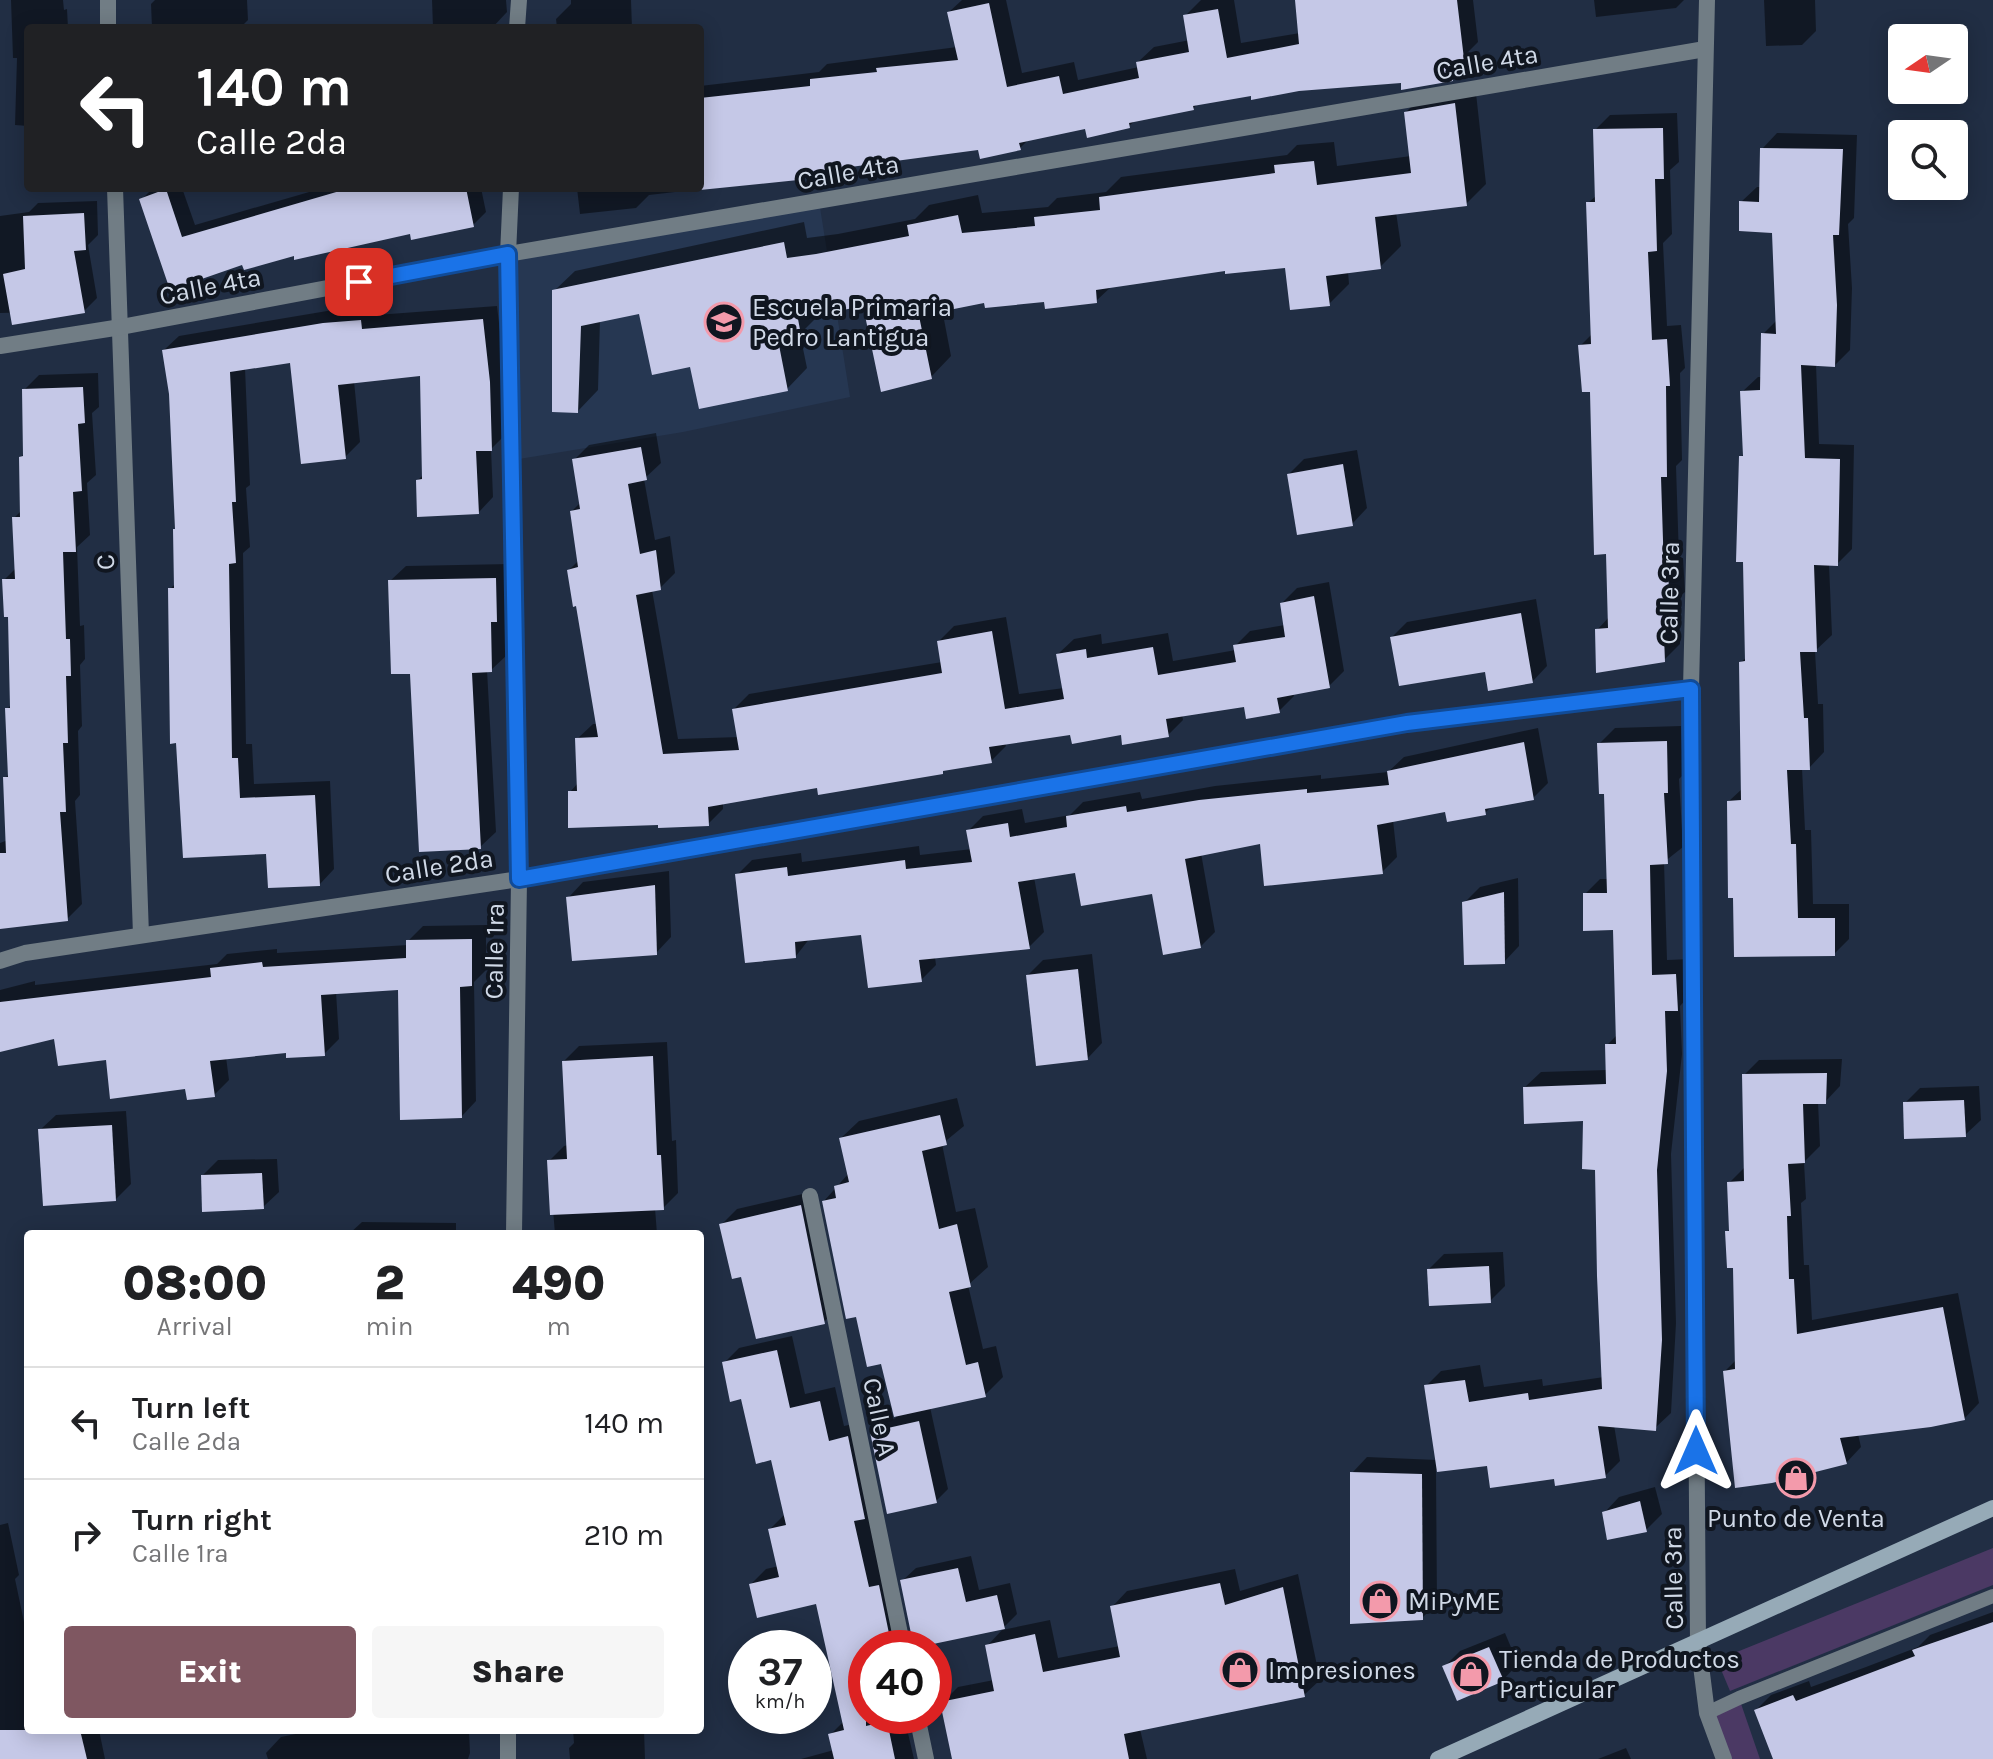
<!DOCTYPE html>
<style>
:root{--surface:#fff;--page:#f6f6f6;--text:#202124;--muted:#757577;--line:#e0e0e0;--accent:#7f5761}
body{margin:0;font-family:Karla,sans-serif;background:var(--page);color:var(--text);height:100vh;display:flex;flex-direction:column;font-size:30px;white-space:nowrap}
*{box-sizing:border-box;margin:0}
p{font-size:26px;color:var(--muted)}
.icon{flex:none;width:44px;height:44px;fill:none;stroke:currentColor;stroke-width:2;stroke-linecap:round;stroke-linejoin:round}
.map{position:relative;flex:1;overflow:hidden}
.sheet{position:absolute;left:24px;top:1230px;width:680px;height:504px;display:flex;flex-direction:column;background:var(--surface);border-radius:8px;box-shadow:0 4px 20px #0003}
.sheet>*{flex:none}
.hud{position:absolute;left:24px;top:24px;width:680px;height:168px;border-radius:8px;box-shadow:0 4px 20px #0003;background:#202124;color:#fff;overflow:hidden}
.needle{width:52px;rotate:257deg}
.buttons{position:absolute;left:1888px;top:24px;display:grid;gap:16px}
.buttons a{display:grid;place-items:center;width:80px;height:80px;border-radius:8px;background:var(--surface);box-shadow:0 4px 20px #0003;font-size:40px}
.speed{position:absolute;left:728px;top:1630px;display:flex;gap:16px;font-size:40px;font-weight:700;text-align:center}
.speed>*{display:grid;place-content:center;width:104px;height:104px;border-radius:50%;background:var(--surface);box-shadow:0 4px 20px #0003;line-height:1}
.speed small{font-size:20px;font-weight:400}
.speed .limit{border:12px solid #d22;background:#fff;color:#111}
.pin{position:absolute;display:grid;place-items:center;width:68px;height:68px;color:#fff;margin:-34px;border-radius:16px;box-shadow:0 4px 12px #0006}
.me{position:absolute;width:88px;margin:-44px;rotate:0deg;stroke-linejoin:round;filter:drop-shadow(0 0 6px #0008)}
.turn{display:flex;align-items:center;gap:28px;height:168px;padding:0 40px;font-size:36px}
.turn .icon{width:104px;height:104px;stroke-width:2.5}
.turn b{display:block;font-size:56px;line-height:68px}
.eta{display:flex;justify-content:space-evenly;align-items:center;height:136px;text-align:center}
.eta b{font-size:48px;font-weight:800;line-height:56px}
.action{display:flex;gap:16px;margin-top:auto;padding:16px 40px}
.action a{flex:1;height:92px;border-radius:8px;background:var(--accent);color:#fff;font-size:32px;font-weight:800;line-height:92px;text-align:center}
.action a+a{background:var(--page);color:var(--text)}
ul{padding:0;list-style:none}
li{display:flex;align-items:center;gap:24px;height:112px;padding:0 40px;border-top:2px solid var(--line)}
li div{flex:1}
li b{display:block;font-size:30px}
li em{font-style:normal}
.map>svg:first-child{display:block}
</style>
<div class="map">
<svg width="1993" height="1759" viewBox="0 0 1993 1759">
<rect width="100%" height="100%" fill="#212e44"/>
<path fill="#263752" d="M819,201L850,397L683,432L513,460L508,254Z"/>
<g fill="#4b3964">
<path d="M1993,1548V1585L1730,1691L1717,1660Z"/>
<path d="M1739,1698L1760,1759H1724L1707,1713Z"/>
</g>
<g fill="#0007">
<path d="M11,0H63L64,10L67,9L68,28H28V126L15,125L17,58H13Z"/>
<path d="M155,0H247L248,20L240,28H152L151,4Z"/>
<path d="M432,0H506L507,12L492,28H433Z"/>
<path d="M571,0H631L632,28H557L556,19L571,4Z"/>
<path d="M962,0H1006L1022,73L1074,62L1078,80L1139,67L1138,62L1154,47L1190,40L1185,16L1201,0H1234L1241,43L1300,33L1297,0H1473L1478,42L1466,54L1467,64L1452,79L1252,93L1198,103L1193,109L1136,120L1129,126L1086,127L1029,139L1020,148H979L805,171L797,178L649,195L636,208L580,214L577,188H700V86L819,72L827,64L957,47L949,12Z"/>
<path d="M1594,0H1684L1676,8L1596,17Z"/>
<path d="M1764,0H1815L1816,31L1802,45L1766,46Z"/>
<path d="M1475,84L1486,184L1466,204L1396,212L1401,246L1380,267L1348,271L1349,284L1329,304L1287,265L1226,269L1112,286L1096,301H986L942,309L951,356L931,377L865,303L822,312L800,334L807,368L787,389L692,364L640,311L600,320L598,390L578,411L554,291L575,271L804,222L807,238L838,234L915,219L929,205L978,195L982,213L1048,207L1057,198L1106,192L1121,177L1287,155L1297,145L1334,142L1337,166L1411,156L1406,112L1426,92Z"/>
<path d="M1677,113L1679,162L1670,170L1672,234L1663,243L1667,326L1681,325L1685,368L1680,373L1682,460L1676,466L1679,558H1683L1685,592L1678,598L1680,644L1664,660L1597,630L1610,616L1608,552L1592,390L1580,346L1592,334L1588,203L1597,195L1595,130L1610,115Z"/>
<path d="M1777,133L1857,135L1854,218L1848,224L1852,288L1850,350L1835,365L1816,364L1819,444L1854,445L1852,549L1837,564H1829L1832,635L1815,651L1818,704H1823L1824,752L1809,768H1802L1805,830H1811L1813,904H1849V939L1834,954L1736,955L1729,801L1743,788L1741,662L1747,657L1741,457L1745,453L1742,392L1758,377H1762L1763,334L1778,319L1774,231L1741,202L1757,187H1761L1762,149Z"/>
<path d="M153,188H182L195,225L323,188H481L486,212L473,225L411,232L244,262L171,287L141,200Z"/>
<path d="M97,201L98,235L88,245L97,298L84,311L0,313V216L29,212L38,203Z"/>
<path d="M376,306V315L497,306L504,366L506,434L491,449L493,497L479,512L418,480L424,474L422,374L354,381L360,442L345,457L292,361L245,368L250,485L246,488L250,547L243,553L246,744H252L254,784L330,781L334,869L320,884L268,852L185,856L170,589L176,583L175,529L177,527L171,393L164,350L179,336L339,309Z"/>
<path d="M98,373L99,407L92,413L96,475L87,483L90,535L77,547L80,626L84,625L85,659L80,665L82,726L78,731L80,795L75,801L82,904L67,919L0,927V843L8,840L5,778L10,773L7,709L12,704L10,615L4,580L16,568L14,518L22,510L21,457L25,453L24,390L39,375Z"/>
<path d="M656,433L661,463L644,479L655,540L670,536L675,573L660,588L652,590L678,739L739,737L734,709L749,694L942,662L939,641L954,626L1006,617L1019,694L1064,688L1058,654L1074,639L1101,634L1102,644L1168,633L1173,661L1236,650L1235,646L1250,631L1285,625L1282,603L1297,588L1329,582L1344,671L1329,686L1293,693L1294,696L1279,711L1245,704L1182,714L1183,720L1168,735L1072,732L1005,743L1006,746L991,761L946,769L942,772L818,786L723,802V809L708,824L570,792L578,783L577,739L593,724H598L577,604L569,570L579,560L572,511L581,502L574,460L589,445Z"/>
<path d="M1357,450L1367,508L1352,524L1289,474L1304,459Z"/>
<path d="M511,564L512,604L506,611L507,655L491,670H487L496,832L480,847L412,672L390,581L406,566Z"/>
<path d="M1536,599L1547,666L1532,682L1392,637L1407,622Z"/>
<path d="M1681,726L1683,775L1679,779L1683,847L1664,862L1667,960L1691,959L1692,993L1680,1006L1682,1054L1671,1154L1676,1323L1671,1413L1655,1428L1614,1425L1620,1461L1605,1476L1556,1477L1489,1464L1436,1470L1437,1603L1422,1618L1352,1473L1367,1457L1437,1460L1426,1386L1441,1371L1480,1365L1484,1387L1542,1379L1543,1386L1604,1377L1597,1168L1585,1119L1525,1087L1541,1072L1607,1070V1045L1618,1034L1615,928L1585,894L1600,879H1608L1606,792L1599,744L1615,728Z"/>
<path d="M1538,728L1548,783L1533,798L1492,806L1485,813L1447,810L1393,820L1397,857L1382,872L1261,842L1201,853L1215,932L1200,947L1154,891L1077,870L1034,877L1044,932L1029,947L935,957L936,965L921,980L863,933L810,938L796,956L737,875L752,860L801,853L802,862L919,846L920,855L972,849L968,831L983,816L1022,809L1025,823L1070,815L1083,802L1140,792L1142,799L1215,786L1321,775V779L1388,772L1404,757Z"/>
<path d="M669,871L671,937L656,953L568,898L583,882Z"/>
<path d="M1518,878L1519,946L1504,962L1464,903L1480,887Z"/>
<path d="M486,925V970L474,982L476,1101L462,1116L400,988L336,992L339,1039L324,1054L288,1051L226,1057L229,1080L214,1095L108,1058L56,1036L0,1051V990L35,981V985L217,964L227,954L277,949V953L408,945V941L423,926Z"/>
<path d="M1092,954L1102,1043L1087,1059L1028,975L1043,960Z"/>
<path d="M667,1042L672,1141L676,1140L678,1193L663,1208H655L657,1234H555L549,1161L564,1146L568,1145L564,1061L579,1046Z"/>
<path d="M1842,1059L1840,1086L1825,1102H1818L1820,1146L1804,1162L1806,1199L1801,1203L1804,1265H1809L1812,1320L1958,1293L1979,1403L1964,1419L1858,1434L1861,1447L1846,1463L1725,1371L1737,1359L1735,1266L1727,1232L1731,1228L1729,1183L1745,1167L1744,1075L1759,1060Z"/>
<path d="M1979,1086L1981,1120L1965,1135L1905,1103L1920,1088Z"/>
<path d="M957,1098L964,1126L942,1144L956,1212L975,1208L988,1267L968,1285L983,1349L996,1346L1003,1377L985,1395L930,1407L948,1489L936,1501L872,1432L884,1421L896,1418L883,1362L857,1314L824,1201L849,1173L841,1138L859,1121Z"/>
<path d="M126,1111L131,1184L116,1199L40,1130L56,1115Z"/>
<path d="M277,1159L279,1192L263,1207L203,1175L218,1160Z"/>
<path d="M816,1191L839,1306L824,1322L722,1224L737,1209Z"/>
<path d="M362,1222L456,1223V1234H349Z"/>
<path d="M1503,1252L1505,1286L1490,1301L1429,1269L1444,1254Z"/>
<path d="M792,1336L805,1394L835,1387L844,1426L863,1422L897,1648H866V1716H904L914,1759H801L834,1750L830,1735L844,1721L817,1602L751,1584L766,1569L779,1566L770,1529L785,1514L772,1458L724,1363L739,1348Z"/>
<path d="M1655,1487L1662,1514L1646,1530L1604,1513L1619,1497Z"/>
<path d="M8,1523L19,1575L15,1579L28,1641V1730H99L105,1759H0V1525Z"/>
<path d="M971,1556L979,1590L1010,1583L1017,1614L1004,1627L902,1581L916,1568Z"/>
<path d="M1235,1569L1240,1591L1298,1574L1320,1680L1304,1695L1140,1729L1147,1759H954L942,1703L958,1687L994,1680L987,1646L1002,1630L1050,1620L1058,1658L1120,1646L1112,1607L1127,1591Z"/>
<path d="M1993,1612V1759H1775L1756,1710L1771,1695L1809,1681L1811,1687L1866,1667L1918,1647L1930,1635Z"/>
<path d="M1505,1633L1518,1664L1503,1680L1445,1666L1460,1651Z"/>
<path d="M315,1730H469L470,1753L468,1759H268L266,1753L281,1737Z"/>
<path d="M573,1730H644L645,1759H570L569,1748L574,1743Z"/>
<path d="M1626,1748L1631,1759H1598Z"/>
</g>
<g fill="#c5c8e7">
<path d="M1295,0H1457L1464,59L1451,61L1453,81L1401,90V83L1299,91L1251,100V96L1193,106L1194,110L1129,123L1130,128L1087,138L1085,129L1019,143L1021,150L980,159L978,150L798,174V180L700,190V98L810,86V79L877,72L876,68L958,60L947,12L989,3L1007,87L1059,76L1063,94L1139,78L1136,62L1189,52L1183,15L1218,9L1227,58L1299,44Z"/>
<path d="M1455,103L1467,206L1375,217L1381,269L1326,276L1330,306L1290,310L1285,268L1225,274V271L1096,290L1097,303L1045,309L1044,302L985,308L984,303L919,316L932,379L881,392L863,306L798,319L801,335L778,340L788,391L699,409L690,367L652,375L639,314L581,326L578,413L552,412V290L784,242L787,258L816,254L909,236L907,225L958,215L962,233L1035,226L1034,217L1100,210L1099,197L1275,173L1274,165L1314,161L1317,185L1411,173L1404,112Z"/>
<path d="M1663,128L1664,179H1655L1657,251L1648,252L1652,340L1667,339L1670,386H1666L1667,477H1661L1664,572H1668L1670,609H1663L1665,662L1596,673L1595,629L1608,628L1606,554L1594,555L1590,392H1582L1578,345L1591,344L1586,202H1595L1593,129Z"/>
<path d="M1760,148L1843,149L1839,235H1833L1837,305L1835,367L1801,365L1805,458L1840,459L1838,566L1814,565L1817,652H1800L1804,718H1808L1810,770H1787L1791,844H1796L1798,918H1835V956L1734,957L1733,898H1728L1727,801L1741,800L1739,662L1745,661L1743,562H1736L1739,456H1743L1740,391L1760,390L1761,333L1776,334L1772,233L1739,231V201L1759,202Z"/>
<path d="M350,188H466L474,227L411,240L410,234L294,260V256L244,270L242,265L170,290L139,199L166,189L182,237Z"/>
<path d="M84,213L86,250L74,251L85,313L12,325L3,274L25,269L23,216Z"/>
<path d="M483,319L490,382L492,451H476L479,514L417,517L416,480L422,479L420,376L338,385L346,459L301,464L290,363L230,372L236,502H232L236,563L229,564L232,758H238L240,798L315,795L320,886L268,888L266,854L183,858L176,743L170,744L168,588H174L173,529H175L169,394L162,350L323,323L361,320L362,329Z"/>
<path d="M83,387L85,423L78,424L82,491L73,492L76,552H63L66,639H70L71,676H66L68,743H63L66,812H60L68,921L0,929V853H6L3,777H8L5,708H10L8,617H4L2,579H15L12,517H20L19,457L23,456L22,389Z"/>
<path d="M641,447L647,480L628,484L640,554L656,550L661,590L636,595L663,754L739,750L732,709L942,673L937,641L992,631L1005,709L1064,699L1056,654L1086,649L1087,658L1153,647L1158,675L1236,662L1233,645L1285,637L1280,603L1314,596L1330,688L1277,698L1280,713L1246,719L1244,707L1166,719L1169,737L1122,745L1121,735L1072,744L1070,735L989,747L992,763L943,771V774L818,795L817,788L708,807L709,826L658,828V825L568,828V791H577L575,738L598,737L576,606L573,607L567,570L578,567L570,511L580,509L572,459Z"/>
<path d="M1343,464L1353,526L1297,535L1287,474Z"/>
<path d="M496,578L497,622H491L492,672L472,673L481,849L419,852L410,674H391L388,580Z"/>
<path d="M1521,613L1533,683L1488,691L1485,672L1399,686L1390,637Z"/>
<path d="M1667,741L1668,793H1664L1668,864L1650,865L1652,975L1676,974L1678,1011H1665L1667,1071L1657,1170L1662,1340L1656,1431L1598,1426L1606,1478L1555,1486L1554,1479L1490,1488L1487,1466L1437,1472L1424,1385L1465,1380L1469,1402L1528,1393L1529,1400L1602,1389L1597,1276L1595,1170L1582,1169L1583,1121L1524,1124L1523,1087L1606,1084L1605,1044H1616L1613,930L1583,931V893H1607L1604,794H1599L1597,743Z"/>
<path d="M1524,742L1534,800L1485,809L1486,815L1447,822L1445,812L1377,825L1383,874L1264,886L1260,844L1185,859L1201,948L1163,955L1152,894L1081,906L1075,873L1018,882L1030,949L919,960L922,982L868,988L861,935L795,942L796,958L745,963L735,874L787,867L788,876L905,860L906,869L972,862L966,830L1008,823L1010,837L1067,827L1066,816L1126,806L1127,812L1199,800L1307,789V793L1389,785L1387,771Z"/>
<path d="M655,885L657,955L572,961L566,897Z"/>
<path d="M1504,892L1505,964L1464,965L1462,902Z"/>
<path d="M472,939V986L460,987L462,1118L400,1120L398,990L321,995L325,1056L286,1058V1053L210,1061L215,1097L187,1100L185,1089L110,1099L106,1060L58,1066L54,1039L0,1052V1002L211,977L210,968L262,962L263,967L406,958V940Z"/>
<path d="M1078,969L1088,1060L1036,1066L1026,975Z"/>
<path d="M653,1056L657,1155H661L664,1210L550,1215L547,1160L567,1159L562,1061Z"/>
<path d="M1827,1073L1826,1104H1803L1805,1163L1788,1164L1791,1216H1787L1789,1279H1794L1797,1334L1943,1307L1965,1420L1931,1427L1840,1438L1847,1464L1772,1483L1735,1488L1723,1371L1735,1369L1733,1268H1727L1725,1231H1729L1727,1182L1744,1181L1742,1074Z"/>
<path d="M1964,1100L1966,1137L1904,1139L1903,1102Z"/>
<path d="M940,1115L947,1145L922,1151L939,1229L957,1224L971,1287L949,1292L966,1365L978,1362L986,1397L894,1417L881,1364L867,1367L856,1317L846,1319L822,1201L836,1198L834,1186L849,1182L839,1138Z"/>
<path d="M112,1125L116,1201L43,1206L38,1129Z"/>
<path d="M262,1173L264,1209L202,1212L201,1175Z"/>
<path d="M801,1205L825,1324L756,1339L741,1277L732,1279L719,1224Z"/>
<path d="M1489,1266L1491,1303L1429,1306L1427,1269Z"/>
<path d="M777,1350L790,1408L820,1401L829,1441L848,1436L865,1519L854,1521L869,1587L879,1585L892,1648H866V1726L887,1721L895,1759H834L828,1734L844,1730L816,1604L757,1618L749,1584L779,1577L768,1529L786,1525L771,1460L756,1464L741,1399L730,1402L722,1362Z"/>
<path d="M919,1421L937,1503L887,1514L870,1432Z"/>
<path d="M1350,1472L1422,1474L1423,1620L1350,1624Z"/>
<path d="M1640,1501L1647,1532L1607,1540L1602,1512Z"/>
<path d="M958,1568L966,1602L997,1595L1005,1629L914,1648L900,1580Z"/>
<path d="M1220,1583L1225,1605L1283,1587L1305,1697L1124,1734L1129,1759H952L940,1702L994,1691L985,1645L1035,1634L1043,1672L1120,1657L1110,1606Z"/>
<path d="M1993,1622V1759H1773L1754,1710L1793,1695L1796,1701L1915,1656L1912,1650Z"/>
<path d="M1489,1647L1504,1681L1457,1701L1442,1666Z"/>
<path d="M0,1730H80L87,1759H0Z"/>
</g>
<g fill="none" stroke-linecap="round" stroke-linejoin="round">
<path stroke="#717d85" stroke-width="14" d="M1707,1713L1739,1698L1993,1596"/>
<g stroke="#717d85" stroke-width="16">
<path d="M108,0V28"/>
<path d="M517,28L519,0"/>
<path d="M115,188L141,935"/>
<path d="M511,188L508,254L519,879L514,1234"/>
<path d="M0,346L121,327L508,254L1705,49"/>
<path d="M0,961L25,953L519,879L1407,723L1691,689"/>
<path d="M810,1196L903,1648"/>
<path d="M1698,1642L1707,1713L1724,1759"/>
<path d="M917,1716L926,1759"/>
<path d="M508,1759V1730"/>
</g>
<path stroke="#717d85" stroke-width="16" d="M1698,1642L1691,689L1707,0"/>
<path stroke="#96aab7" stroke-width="16" d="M1438,1759L1993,1508"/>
</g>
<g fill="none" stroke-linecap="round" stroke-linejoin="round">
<g stroke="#114b97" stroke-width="20">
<path id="route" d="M359,282L508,254L519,879L1407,723L1691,689L1696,1451"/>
</g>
<use href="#route" stroke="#1a73e8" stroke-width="14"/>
</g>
<defs>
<g id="school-ring" transform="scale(2)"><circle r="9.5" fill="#101620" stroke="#f39aab" stroke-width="1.5"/><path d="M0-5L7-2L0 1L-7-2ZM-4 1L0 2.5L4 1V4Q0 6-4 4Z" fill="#f39aab"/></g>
<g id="shop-ring" transform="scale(2)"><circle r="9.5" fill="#101620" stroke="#f39aab" stroke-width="1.5"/><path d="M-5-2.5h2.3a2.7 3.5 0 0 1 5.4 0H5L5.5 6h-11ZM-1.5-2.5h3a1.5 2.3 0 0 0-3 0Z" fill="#f39aab"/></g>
</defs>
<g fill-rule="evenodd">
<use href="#school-ring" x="724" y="322"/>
<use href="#shop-ring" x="1796" y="1478"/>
<use href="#shop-ring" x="1380" y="1601"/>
<use href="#shop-ring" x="1240" y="1670"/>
<use href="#shop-ring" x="1471" y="1674"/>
</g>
<g text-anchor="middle" stroke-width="8" stroke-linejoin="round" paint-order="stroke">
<g font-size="26" fill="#d0d9e7" stroke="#101620">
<text transform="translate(1487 62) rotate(-10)" y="9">Calle 4ta</text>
<text transform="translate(848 172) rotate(-10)" y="9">Calle 4ta</text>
<text transform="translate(210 286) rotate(-11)" y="9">Calle 4ta</text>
<text transform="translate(105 562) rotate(-92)" y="9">C</text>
<text transform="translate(1669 593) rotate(-89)" y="9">Calle 3ra</text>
<text transform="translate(439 866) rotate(-9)" y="9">Calle 2da</text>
<text transform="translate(494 951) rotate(-89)" y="9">Calle 1ra</text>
<text transform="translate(880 1417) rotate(78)" y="9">Calle A</text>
<text transform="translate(1673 1578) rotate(-91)" y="9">Calle 3ra</text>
</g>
<g font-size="26" fill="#d0d9e7" stroke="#101620" text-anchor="start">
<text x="752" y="316">Escuela Primaria<tspan x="752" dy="30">Pedro Lantigua</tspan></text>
<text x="1796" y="1527" text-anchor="middle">Punto de Venta</text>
<text x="1408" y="1610">MiPyME</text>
<text x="1499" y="1668">Tienda de Productos<tspan x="1499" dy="30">Particular</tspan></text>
<text x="1268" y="1679">Impresiones</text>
</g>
</g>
</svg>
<div class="buttons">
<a><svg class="needle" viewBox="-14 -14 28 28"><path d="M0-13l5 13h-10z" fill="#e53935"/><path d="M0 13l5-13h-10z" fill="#757577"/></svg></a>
<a><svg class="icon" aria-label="search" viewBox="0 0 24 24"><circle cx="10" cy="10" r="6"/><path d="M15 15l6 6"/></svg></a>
</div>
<div class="speed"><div>37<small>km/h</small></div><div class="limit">40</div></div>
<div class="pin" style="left:359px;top:282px;background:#d93025"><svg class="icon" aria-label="arrive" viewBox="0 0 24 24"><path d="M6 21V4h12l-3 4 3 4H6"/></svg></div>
<svg class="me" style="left:1696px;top:1451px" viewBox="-20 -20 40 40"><path d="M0-17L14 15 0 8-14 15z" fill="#1a73e8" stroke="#fff" stroke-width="4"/></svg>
<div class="hud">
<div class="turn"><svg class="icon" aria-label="left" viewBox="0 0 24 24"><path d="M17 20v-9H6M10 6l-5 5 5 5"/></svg><div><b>140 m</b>Calle 2da</div></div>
</div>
<section class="sheet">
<div class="eta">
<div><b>08:00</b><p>Arrival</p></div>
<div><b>2</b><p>min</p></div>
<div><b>490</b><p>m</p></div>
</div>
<ul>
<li><svg class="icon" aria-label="left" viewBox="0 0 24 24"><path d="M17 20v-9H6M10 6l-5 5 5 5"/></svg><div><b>Turn left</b><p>Calle 2da</p></div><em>140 m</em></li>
<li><svg class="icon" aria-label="right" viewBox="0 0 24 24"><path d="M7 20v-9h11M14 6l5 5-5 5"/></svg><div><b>Turn right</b><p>Calle 1ra</p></div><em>210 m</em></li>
</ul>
<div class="action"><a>Exit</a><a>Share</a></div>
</section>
</div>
